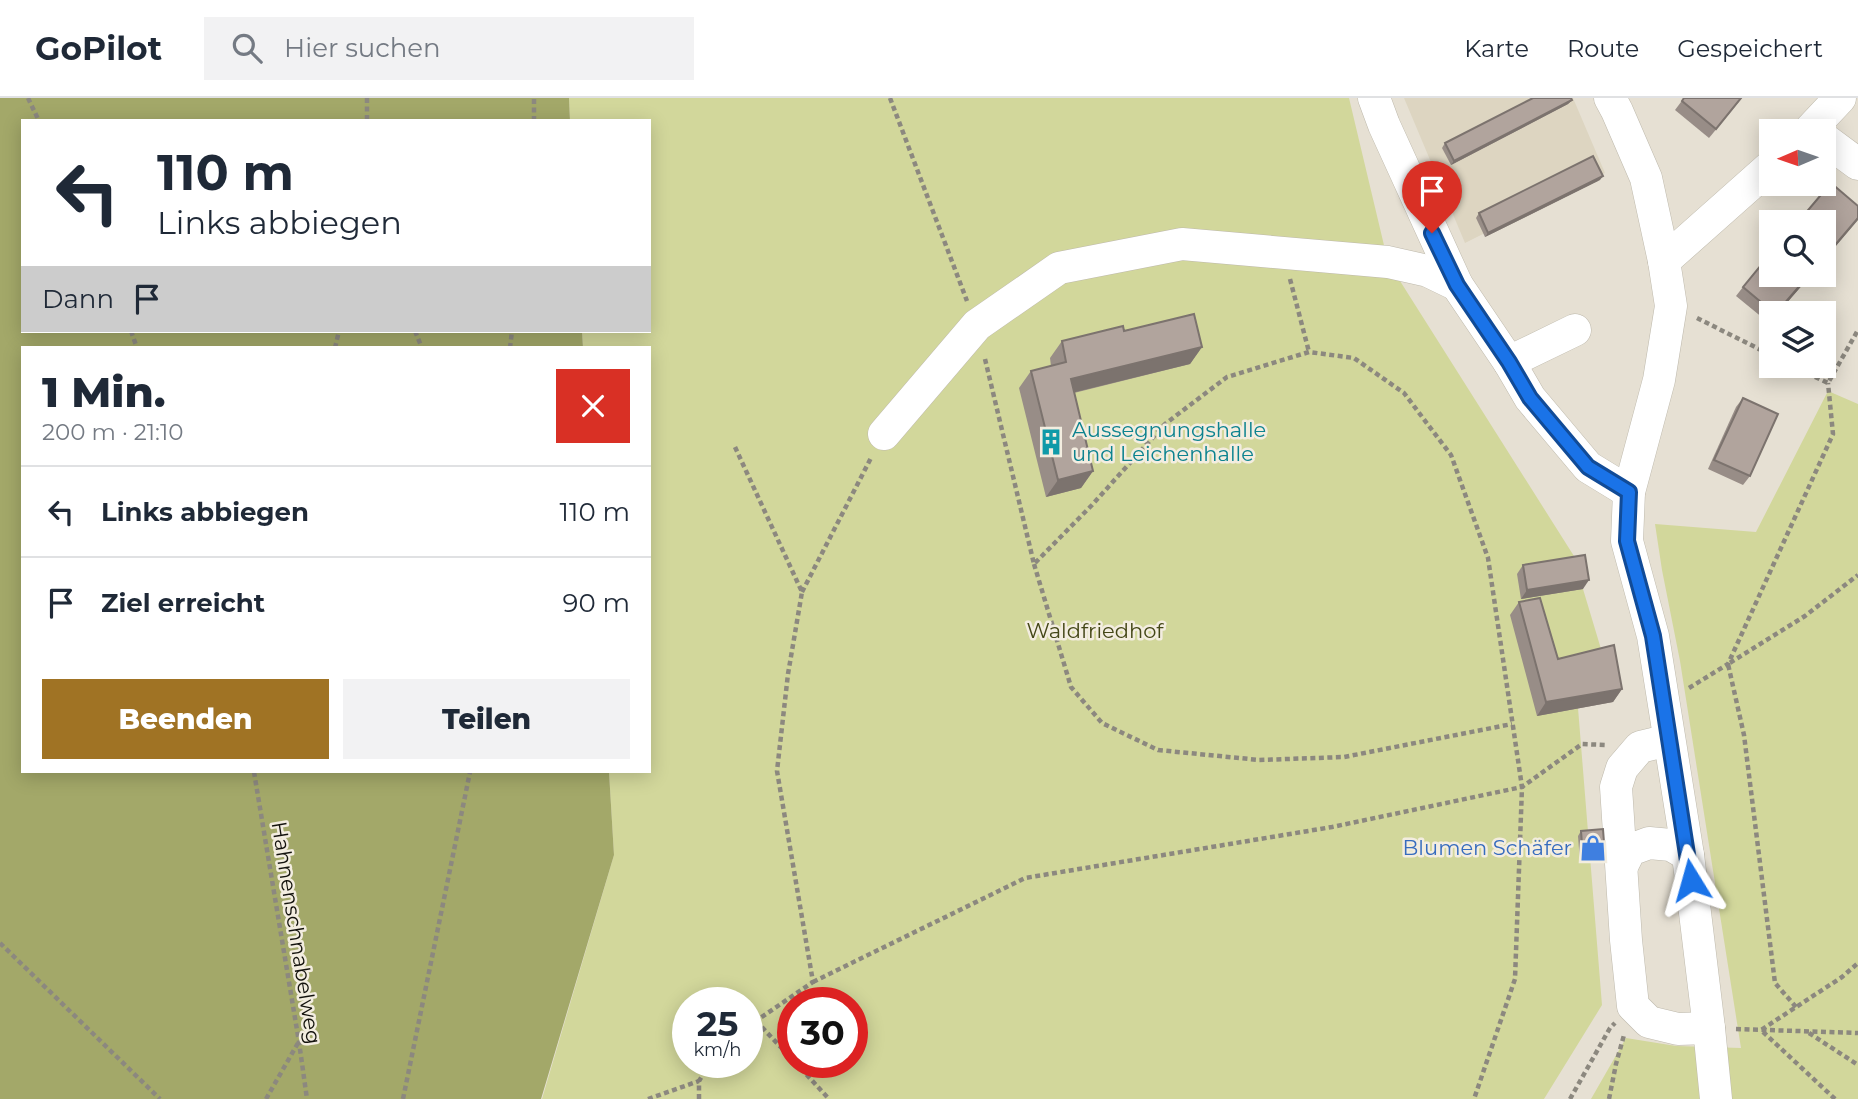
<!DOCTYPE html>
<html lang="de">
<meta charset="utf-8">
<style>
:root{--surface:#fff;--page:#f2f2f3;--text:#1f2937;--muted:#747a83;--line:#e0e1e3;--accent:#a07324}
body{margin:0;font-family:Montserrat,sans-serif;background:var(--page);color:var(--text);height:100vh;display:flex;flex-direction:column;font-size:26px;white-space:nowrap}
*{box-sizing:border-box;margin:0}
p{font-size:23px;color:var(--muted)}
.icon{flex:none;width:38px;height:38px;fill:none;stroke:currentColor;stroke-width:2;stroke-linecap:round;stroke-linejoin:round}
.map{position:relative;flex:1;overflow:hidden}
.sheet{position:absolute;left:21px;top:248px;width:630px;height:427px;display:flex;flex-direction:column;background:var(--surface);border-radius:0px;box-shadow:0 4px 18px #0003}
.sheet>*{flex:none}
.guide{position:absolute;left:21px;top:21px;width:630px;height:214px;border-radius:0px;box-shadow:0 4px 18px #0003;background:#fff;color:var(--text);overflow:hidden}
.needle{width:46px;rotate:268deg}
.controls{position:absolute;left:1759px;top:21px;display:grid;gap:14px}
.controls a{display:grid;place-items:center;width:77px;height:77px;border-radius:0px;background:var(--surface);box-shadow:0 4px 18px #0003;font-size:35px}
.speed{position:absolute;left:672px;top:889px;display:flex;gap:14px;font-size:35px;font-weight:700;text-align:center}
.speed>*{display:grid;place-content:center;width:91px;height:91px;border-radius:50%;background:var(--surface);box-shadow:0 4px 18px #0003;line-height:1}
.speed small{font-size:18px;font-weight:400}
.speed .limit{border:10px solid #d22;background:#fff;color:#111}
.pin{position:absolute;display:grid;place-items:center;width:60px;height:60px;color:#fff;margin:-72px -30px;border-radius:50% 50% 50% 0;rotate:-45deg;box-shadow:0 0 7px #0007}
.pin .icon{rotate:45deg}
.me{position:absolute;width:77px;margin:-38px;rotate:352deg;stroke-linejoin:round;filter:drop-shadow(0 0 5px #0008)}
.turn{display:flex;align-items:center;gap:24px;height:147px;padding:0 21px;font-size:32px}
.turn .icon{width:91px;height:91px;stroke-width:2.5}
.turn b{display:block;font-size:49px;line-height:60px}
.then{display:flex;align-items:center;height:66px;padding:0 21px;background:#0003;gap:14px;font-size:26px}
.round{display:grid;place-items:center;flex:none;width:74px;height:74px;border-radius:0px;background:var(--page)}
.head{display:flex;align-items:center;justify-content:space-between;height:119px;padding:0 21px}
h1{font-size:42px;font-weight:800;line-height:52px}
.button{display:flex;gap:14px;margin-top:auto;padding:14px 21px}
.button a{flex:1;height:80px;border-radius:0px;background:var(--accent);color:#fff;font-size:28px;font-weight:800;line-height:80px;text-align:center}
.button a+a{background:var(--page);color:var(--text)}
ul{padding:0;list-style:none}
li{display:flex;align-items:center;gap:21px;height:91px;padding:0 21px;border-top:2px solid var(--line)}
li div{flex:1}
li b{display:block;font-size:26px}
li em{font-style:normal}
header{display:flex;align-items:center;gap:42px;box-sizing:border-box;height:98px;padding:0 35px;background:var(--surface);border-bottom:2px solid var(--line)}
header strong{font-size:33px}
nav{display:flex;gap:38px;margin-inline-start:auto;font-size:24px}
.search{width:490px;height:63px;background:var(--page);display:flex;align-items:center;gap:18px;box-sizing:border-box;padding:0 24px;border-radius:0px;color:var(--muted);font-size:26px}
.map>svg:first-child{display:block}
</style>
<header>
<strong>GoPilot</strong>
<div class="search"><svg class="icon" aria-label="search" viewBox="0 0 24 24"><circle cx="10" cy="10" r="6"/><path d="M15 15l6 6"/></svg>Hier suchen</div>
<nav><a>Karte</a><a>Route</a><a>Gespeichert</a></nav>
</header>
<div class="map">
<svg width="1858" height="1001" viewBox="0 0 1858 1001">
<rect width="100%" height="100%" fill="#e6e0d3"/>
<path fill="#ddd5c1" d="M1404,0H1573L1605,75L1465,145Z"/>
<g fill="#d2d79b" fill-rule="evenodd">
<path d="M569,0H1349L1388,164L1579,466L1583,491L1604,561L1578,610L1602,907L1544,1001H542L614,757L609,674H649V250H583L582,233H649V23H570ZM688,905H747V964H688ZM793,905H852V964H793Z"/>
<path d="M1828,293L1858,306V1001H1591L1626,940L1676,948L1741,950L1680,563L1662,472L1655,426L1756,434Z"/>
</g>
<path fill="#a3a869" d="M0,0H569L570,23H23V233H582L583,250H23V674H609L614,757L541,1001H0Z"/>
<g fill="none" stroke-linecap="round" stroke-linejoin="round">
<g stroke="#beb9ac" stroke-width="33">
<g id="minor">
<path d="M1374,0L1384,27L1457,187L1509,264L1530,300L1588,369L1629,394"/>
<path d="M1610,0L1617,13L1646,80L1664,163L1671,208L1659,282L1629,394L1627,443L1653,538L1688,757L1709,930L1716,1001"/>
<path d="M1809,33L1840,0"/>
<path d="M1824,41L1858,66"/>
<path d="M1664,163L1771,68"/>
<path d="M1509,264L1575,232"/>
<path d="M884,336L977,227L1059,170L1182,146L1388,164L1428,173L1457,187"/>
<path d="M1669,642L1640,649L1622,670L1616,689L1626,842L1633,908L1649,924L1678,931L1709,930"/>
<path d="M1622,768L1630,752L1649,745L1671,747L1688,757"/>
</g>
</g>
<g stroke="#8c887f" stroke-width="4.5" stroke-dasharray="5 3.5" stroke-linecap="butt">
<path d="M28,0L39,23"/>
<path d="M367,0V23"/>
<path d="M890,0L967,203"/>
<path d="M534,23V0"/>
<path d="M1290,181L1309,254"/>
<path d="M1697,220L1771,257"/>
<path d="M131,233L137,250"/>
<path d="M415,233L422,250"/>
<path d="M335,250L339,233"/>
<path d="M510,250L512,233"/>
<path d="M985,261L1034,466L1092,407L1165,326L1227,279L1309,254L1354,260L1404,295L1451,357L1488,460L1522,689L1515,881L1474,1001"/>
<path d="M1792,268L1828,285L1858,232"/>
<path d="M735,349L802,494L788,576L777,673L813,884L747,929"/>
<path d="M1034,466L1071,589L1102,625L1158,652L1259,662L1344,659L1512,626"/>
<path d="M802,494L872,358"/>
<path d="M1689,590L1728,566L1833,336L1828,285"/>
<path d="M254,674L299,944L307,1001"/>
<path d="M0,845L160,1001"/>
<path d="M813,884L1025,780L1332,729L1522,689L1582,646L1606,647"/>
<path d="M1796,909L1775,885L1744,637L1728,566L1805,518L1858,477"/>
<path d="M756,923L793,962"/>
<path d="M1736,931L1858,935"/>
<path d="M1809,935L1858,967"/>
<path d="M795,964L829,1001"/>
<path d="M266,1001L298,945"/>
<path d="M403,1001L470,674"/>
<path d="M648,1001L699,983"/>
<path d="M699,1001V983L711,964"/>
<path d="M1570,1001L1610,930L1615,925"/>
<path d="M1609,1001L1616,966L1624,937"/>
<path d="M1835,1001L1761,932L1842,879L1858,865"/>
</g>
<use href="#minor" stroke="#fff" stroke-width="32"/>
</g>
<g fill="#988d87">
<path d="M1684,0H1742L1709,40L1675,12Z"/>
<path d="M1572,2L1568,6L1451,67L1442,50L1445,45Z"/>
<path d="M1600,82L1485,139L1476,120L1479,115Z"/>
<path d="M1771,177H1811L1778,215H1771V223L1769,225L1736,198L1743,189Z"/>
<path d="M1124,233L1202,249L1190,266L1074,295L1093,373L1081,390L1046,399L1019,290L1031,273L1051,268L1050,260L1062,243Z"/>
<path d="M1743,300L1750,378L1743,387L1708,371L1736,309Z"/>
<path d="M1523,467L1583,491L1521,501L1517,476Z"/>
<path d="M1519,504L1558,561L1622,591L1613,604L1537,618L1510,517Z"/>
<path d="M1581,733L1605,758L1602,762L1580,764L1578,738Z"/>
</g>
<g fill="#7c736e">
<path d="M1572,2L1568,6L1451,67L1454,63Z"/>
<path d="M1603,78L1600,82L1485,139L1488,135Z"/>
<path d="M1858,120V122L1824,162V160Z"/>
<path d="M1809,177H1811L1778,215H1776Z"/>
<path d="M1202,249L1190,266L1059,298L1071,281Z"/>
<path d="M1093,373L1081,390L1046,399L1058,382Z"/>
<path d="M1589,482L1583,491L1521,501L1527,492Z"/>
<path d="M1622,591L1613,604L1537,618L1546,604Z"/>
<path d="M1605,758L1602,762L1580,764L1583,759Z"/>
</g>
<g fill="#b1a49d" stroke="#7c736e" stroke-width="2">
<path d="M1533,0H1571L1572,2L1454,63L1445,45Z"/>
<path d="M1684,0H1741L1716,31L1682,3Z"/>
<path d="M1593,58L1603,78L1488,135L1479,115Z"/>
<path d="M1831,85L1858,108V120L1824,160V124H1798Z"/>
<path d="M1771,155V177H1809L1776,215H1774L1743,189Z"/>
<path d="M1194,216L1202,249L1071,281L1093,373L1058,382L1031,273L1066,264L1062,243L1123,228L1124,233Z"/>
<path d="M1743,300L1778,316L1750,378L1714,362Z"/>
<path d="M1585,457L1589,482L1527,492L1523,467Z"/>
<path d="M1540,500L1558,561L1614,547L1622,591L1546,604L1519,504Z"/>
<path d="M1603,731L1605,758L1583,759L1581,733Z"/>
</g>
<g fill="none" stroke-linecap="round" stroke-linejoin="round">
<g stroke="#114b97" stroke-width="18">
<path id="route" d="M1432,135L1457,187L1509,264L1530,300L1588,369L1629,394L1627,443L1653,538L1691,782"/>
</g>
<use href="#route" stroke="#1a73e8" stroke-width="12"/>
</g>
<defs>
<g id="building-bare" transform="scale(2.1)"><path d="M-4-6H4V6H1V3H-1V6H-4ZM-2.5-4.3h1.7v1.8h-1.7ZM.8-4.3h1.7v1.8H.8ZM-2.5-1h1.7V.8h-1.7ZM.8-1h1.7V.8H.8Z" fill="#0f9aa8" stroke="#f3ede0" stroke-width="2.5" paint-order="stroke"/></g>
<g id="shop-bare" transform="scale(2.1)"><path d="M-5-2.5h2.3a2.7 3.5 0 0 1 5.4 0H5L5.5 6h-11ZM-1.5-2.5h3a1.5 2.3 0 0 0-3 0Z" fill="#3f7fe0" stroke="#f3ede0" stroke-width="2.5" paint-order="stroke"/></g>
</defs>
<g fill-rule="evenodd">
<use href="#building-bare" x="1051" y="344"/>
<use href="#shop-bare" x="1593" y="750"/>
</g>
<g text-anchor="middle" stroke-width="5" stroke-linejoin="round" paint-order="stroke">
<g font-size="21" fill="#0d838f" stroke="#f3ede0" text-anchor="start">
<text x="1072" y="339">Aussegnungshalle<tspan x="1072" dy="24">und Leichenhalle</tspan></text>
</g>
<g font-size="21" fill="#444717" stroke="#f3ede0">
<text x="1095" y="540">Waldfriedhof</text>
</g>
<g font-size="21" fill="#366cbe" stroke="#f3ede0" text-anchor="end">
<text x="1572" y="757">Blumen Schäfer</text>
</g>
<g font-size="21" fill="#13120d" stroke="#f3ede0">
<text transform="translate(296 835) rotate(81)" y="7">Hahnenschnabelweg</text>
</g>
</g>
</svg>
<div class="controls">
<a><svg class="needle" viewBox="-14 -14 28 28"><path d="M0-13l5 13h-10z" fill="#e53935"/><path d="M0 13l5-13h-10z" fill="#747a83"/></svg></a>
<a><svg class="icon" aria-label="search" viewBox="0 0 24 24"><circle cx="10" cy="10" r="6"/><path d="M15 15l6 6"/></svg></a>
<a><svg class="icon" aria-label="layers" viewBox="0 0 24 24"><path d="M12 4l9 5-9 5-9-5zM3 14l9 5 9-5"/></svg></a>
</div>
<div class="speed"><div>25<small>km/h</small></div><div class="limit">30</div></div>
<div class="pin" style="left:1432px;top:135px;background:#d93025"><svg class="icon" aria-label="arrive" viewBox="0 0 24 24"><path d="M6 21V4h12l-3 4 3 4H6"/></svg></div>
<svg class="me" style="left:1691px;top:782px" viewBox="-20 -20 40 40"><path d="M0-17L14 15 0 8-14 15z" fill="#1a73e8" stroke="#fff" stroke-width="4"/></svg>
<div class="guide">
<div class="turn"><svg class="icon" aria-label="left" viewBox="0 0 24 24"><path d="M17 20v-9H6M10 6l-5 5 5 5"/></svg><div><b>110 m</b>Links abbiegen</div></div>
<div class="then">Dann<svg class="icon" aria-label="arrive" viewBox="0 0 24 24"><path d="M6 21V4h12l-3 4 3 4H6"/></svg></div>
</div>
<section class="sheet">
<div class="head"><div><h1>1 Min.</h1><p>200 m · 21:10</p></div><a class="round" style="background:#d93025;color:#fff"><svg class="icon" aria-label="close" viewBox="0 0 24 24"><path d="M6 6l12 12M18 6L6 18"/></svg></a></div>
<ul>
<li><svg class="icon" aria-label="left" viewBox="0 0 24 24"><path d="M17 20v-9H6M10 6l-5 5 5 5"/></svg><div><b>Links abbiegen</b></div><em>110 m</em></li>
<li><svg class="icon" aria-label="arrive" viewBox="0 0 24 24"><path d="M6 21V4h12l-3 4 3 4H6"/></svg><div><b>Ziel erreicht</b></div><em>90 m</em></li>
</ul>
<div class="button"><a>Beenden</a><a>Teilen</a></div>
</section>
</div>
